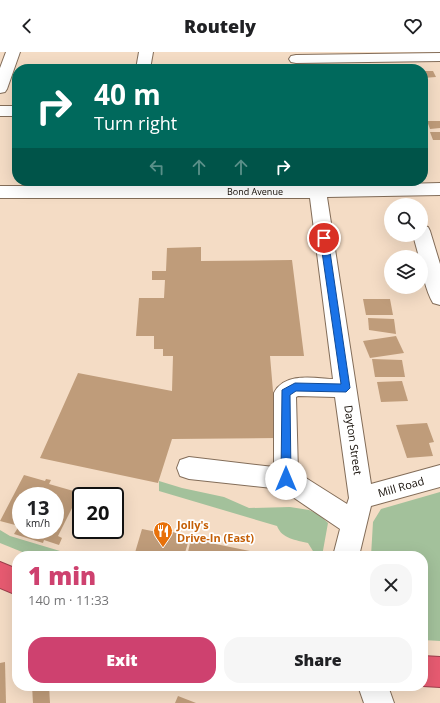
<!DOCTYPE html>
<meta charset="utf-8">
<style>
:root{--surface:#fff;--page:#f6f6f6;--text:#202124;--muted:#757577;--accent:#ce416f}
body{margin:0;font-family:"Open Sans",sans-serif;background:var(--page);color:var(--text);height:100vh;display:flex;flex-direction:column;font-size:15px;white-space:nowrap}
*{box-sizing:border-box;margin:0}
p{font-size:13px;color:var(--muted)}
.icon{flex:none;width:22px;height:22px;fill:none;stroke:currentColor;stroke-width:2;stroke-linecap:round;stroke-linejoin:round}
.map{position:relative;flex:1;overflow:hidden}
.side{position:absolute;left:12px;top:499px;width:416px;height:140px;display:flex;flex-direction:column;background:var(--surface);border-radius:16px;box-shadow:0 4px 16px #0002}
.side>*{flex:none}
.hud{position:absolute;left:12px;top:12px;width:416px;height:122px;border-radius:16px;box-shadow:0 4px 16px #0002;background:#00695c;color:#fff;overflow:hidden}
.buttons{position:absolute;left:384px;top:146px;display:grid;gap:8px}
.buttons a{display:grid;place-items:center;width:44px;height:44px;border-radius:50%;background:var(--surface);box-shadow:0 4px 16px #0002;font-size:20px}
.speed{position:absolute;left:12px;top:435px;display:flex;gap:8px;font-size:20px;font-weight:700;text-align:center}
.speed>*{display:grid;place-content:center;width:52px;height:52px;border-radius:50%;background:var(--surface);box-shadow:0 4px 16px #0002;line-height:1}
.speed small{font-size:10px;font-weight:400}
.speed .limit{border:2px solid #111;border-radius:6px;background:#fff;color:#111}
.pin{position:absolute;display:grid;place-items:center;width:34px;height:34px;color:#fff;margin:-17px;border:2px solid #fff;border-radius:50%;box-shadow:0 1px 4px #0007}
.me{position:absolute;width:44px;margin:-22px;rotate:0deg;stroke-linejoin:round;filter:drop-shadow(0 0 3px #0008)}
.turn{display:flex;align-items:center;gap:14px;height:84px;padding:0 16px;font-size:18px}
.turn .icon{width:52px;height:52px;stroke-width:2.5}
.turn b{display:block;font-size:28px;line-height:34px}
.lanes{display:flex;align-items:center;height:38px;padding:0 16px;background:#0003;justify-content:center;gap:20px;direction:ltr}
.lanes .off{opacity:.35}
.round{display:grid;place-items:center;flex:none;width:42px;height:42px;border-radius:16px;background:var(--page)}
.overview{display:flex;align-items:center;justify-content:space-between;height:68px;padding:0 16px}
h1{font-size:24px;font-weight:800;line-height:30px;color:var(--accent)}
.button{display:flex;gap:8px;margin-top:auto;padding:8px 16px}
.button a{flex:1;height:46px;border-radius:16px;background:var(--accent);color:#fff;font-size:16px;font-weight:800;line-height:46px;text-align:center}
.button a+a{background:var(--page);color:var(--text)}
header{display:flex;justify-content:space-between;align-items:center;height:52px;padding:0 16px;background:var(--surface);font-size:18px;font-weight:800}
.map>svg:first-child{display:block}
</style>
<header><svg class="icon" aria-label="back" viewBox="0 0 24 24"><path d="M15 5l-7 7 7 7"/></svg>Routely<svg class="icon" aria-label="heart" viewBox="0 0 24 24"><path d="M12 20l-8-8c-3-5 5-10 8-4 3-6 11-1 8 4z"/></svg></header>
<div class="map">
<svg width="440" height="651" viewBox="0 0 440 651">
<rect width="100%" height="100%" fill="#f4dcc5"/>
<g fill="#a3c19b">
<path d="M159,429L182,436L224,445L249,456L290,455L309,458L320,463L328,471L322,504H316L308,491C296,488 282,487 277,474L159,439Z"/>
<path d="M440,440V589L423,588V504H371L373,470L381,457Z"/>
<path d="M0,478L10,484L60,499V503L32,504L0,491Z"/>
</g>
<g fill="#bf9c7a" fill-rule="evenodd">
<path d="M423,19H433L436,25L423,26Z"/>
<path d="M427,69H440V76L430,77Z"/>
<path d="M430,80H440V88H433Z"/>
<path d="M201,195V209L292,208L304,304H270L277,386L172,387L158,431L40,406L78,321L172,339L173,304H163V297H154V284H136L139,246H164L165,228H152V219H166L167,196Z"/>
<path d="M363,247H390L393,263H366Z"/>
<path d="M368,266L394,267L396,282L369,278Z"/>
<path d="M396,284L404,301L370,306L363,289Z"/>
<path d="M372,307L402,308L405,325H375Z"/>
<path d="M402,329L408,349L381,350L377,330Z"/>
<path d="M427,371L434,390L429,391L433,404L407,406L396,373Z"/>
<path d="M24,423L45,429L46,427L51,428L49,432L77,440L76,443L81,445L77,457L72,456L58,484L62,486L59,493L44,488L43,491L14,482L19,474L0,469ZM21,444H55V478H21Z"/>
<path d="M142,477L167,482L168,479L190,484L184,504H134Z"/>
<path d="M191,487L265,502L264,504H187Z"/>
<path d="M5,610L6,651H0V611Z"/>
<path d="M32,634H49L50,651H33Z"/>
<path d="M178,644L196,651H175Z"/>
</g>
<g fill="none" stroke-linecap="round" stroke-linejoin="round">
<g stroke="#836d59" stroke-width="2">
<g id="minor">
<path d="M6,0H20L7,37L5,40L0,41V16Z"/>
<path d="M139,0H153L150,17H136Z"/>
<path d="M440,1V9L296,11L291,10L289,7L291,4L296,3Z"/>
<rect x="0" y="54" width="17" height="10"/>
<path d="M307,129H325V134L440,131V143L327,145L371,432L440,413V435L371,454L359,504H333L340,477L281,437L189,427L180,424L177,416L180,408L189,405L274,415V341C284,320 314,326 333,327L310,146H0V134H308ZM298,344L335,345L349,446L347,452L298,421L296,345Z"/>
<path d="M421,173L428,175L430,179L440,212V253L433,251C426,239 421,219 421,205H419L413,183H421Z"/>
<path d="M358,634H388L394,651H364Z"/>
</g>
</g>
<g stroke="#9c3f4b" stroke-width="2">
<g id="highway">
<path d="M0,510L17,517V543L0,536Z"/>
<path d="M423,604L440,605V635L423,634Z"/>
</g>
</g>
<use href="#minor" fill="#fff" fill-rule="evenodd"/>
<use href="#highway" fill="#e75b71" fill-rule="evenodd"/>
</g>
<path fill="#1a73e8" stroke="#114b97" d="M324,183L328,186L350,336L346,340L296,339L290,343L291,427L289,430L286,431L282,430L281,427L282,338L295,331L341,332L320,186Z"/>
<defs>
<g id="restaurant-pin" transform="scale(1)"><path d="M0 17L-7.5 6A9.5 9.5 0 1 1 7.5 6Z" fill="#e8710a" stroke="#fff"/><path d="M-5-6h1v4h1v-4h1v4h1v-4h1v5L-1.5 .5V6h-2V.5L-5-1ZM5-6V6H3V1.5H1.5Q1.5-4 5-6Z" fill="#fff"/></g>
</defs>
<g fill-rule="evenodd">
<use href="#restaurant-pin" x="163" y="479"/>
</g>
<g text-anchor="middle" stroke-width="3.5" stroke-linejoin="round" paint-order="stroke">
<g font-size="9" fill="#120b04" stroke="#fff">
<text x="255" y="143">Bond Avenue</text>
</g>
<g font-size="11" fill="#120b04" stroke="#fff">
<text transform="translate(353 388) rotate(82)" y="4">Dayton Street</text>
<text transform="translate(401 435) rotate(-16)" y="4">Mill Road</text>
</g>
<g font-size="11" font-weight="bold" fill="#c56008" stroke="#fff" text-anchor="start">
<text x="177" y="477">Jolly's<tspan x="177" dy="13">Drive-In (East)</tspan></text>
</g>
</g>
</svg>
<div class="buttons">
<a><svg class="icon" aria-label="search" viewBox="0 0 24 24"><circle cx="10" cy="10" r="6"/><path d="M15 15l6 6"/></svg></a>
<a><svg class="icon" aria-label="layers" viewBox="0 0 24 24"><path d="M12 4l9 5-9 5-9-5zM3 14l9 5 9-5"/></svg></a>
</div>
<div class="speed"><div>13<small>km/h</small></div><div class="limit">20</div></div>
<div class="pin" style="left:324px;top:186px;background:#d93025"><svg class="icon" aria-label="arrive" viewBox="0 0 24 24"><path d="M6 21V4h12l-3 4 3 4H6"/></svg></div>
<svg class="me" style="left:286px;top:427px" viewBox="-20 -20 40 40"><circle r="19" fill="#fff"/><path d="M0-13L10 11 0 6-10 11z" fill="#1a73e8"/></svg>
<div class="hud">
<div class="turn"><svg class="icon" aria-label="right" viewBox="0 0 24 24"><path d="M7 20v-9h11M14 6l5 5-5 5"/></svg><div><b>40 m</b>Turn right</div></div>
<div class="lanes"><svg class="icon off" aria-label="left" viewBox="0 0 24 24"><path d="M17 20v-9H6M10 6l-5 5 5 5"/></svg><svg class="icon off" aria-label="ahead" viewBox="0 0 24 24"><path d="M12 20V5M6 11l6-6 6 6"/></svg><svg class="icon off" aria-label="ahead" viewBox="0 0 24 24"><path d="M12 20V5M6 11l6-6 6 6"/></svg><svg class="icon" aria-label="right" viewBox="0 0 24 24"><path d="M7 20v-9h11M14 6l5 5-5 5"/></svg></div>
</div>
<section class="side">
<div class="overview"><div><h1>1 min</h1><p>140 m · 11:33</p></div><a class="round"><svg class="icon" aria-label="close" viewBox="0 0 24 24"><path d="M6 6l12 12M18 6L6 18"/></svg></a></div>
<div class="button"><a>Exit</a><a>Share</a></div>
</section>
</div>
